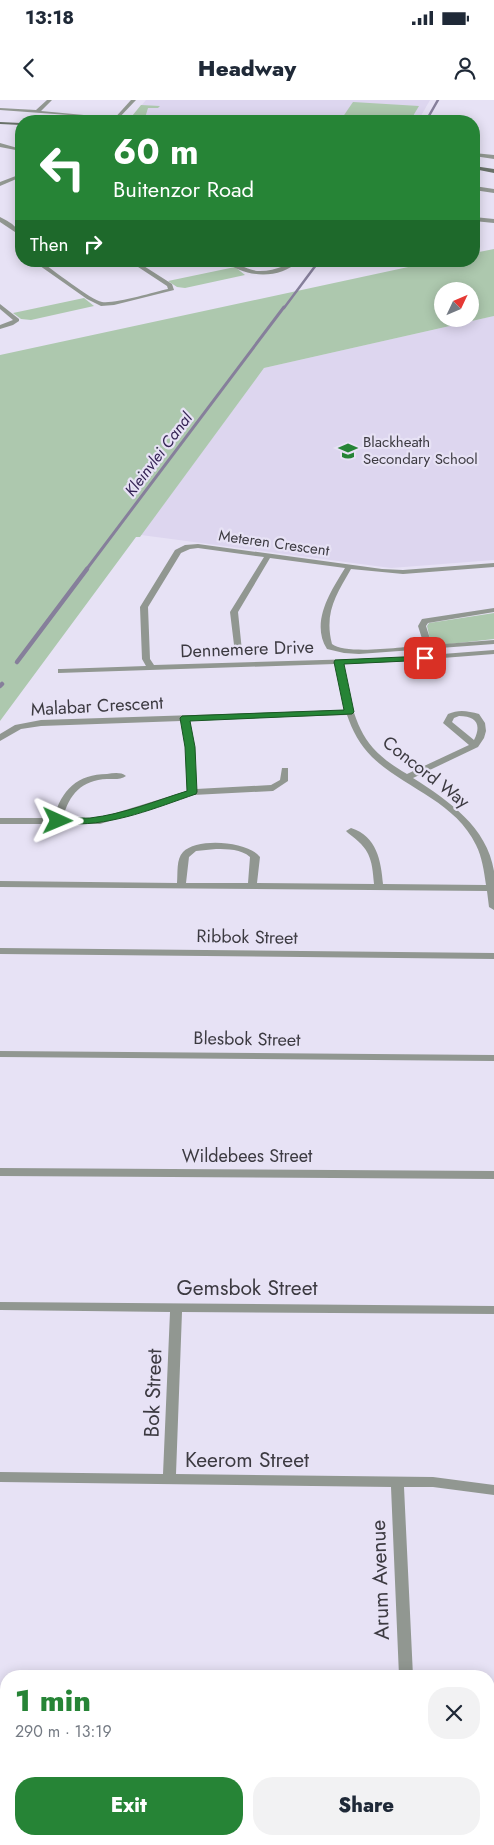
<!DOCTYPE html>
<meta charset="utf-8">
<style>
:root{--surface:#fff;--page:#f2f2f3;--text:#1f2937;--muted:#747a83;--accent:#268436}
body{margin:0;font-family:Jost,sans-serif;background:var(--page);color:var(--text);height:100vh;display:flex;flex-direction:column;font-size:19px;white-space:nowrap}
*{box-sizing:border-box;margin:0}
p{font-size:16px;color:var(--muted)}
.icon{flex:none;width:28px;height:28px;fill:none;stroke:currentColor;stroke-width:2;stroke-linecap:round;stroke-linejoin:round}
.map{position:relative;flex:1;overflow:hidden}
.details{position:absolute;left:0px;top:1570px;width:495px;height:175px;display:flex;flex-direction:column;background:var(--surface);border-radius:20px 20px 0 0;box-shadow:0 2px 12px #0003}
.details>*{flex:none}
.banner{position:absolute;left:15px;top:15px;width:465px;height:152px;border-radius:20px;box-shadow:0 2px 12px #0003;background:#268436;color:#fff;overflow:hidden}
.needle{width:32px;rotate:46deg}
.tools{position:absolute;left:434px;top:182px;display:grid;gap:10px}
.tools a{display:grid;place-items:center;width:45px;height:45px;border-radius:50%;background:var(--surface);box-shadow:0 2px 12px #0003;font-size:25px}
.pin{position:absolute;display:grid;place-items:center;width:42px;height:42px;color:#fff;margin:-21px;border-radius:10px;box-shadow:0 2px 8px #0006}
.me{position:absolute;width:55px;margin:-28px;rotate:91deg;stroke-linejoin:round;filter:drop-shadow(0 0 4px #0008)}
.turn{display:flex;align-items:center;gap:18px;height:105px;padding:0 15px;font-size:22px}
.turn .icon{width:65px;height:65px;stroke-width:2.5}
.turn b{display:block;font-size:35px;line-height:42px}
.then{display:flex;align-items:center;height:48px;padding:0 15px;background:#0003;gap:10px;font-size:19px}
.round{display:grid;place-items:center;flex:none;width:52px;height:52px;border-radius:20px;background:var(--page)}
.summary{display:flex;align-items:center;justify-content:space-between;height:85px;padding:0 15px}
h1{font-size:30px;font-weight:800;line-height:38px;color:var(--accent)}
.action{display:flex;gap:10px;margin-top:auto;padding:10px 15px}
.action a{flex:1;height:58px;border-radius:20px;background:var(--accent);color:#fff;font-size:20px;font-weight:800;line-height:58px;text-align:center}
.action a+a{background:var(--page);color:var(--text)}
.status{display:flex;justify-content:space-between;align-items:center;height:35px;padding:0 25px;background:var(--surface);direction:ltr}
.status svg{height:14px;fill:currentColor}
header{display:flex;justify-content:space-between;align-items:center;height:65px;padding:0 15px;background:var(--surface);font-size:22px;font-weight:800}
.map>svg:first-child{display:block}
</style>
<div class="status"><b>13:18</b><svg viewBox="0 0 49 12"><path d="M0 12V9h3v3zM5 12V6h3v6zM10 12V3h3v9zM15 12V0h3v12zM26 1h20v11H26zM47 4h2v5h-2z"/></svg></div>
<header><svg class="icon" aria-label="back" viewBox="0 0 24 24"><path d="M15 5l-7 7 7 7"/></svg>Headway<svg class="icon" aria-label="person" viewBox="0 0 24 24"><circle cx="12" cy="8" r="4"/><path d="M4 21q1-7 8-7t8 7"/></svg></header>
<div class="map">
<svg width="494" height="1745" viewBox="0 0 494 1745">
<rect width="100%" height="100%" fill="#e7e2f5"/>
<g fill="#ddd6ef">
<path d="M146,0H430L418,21H128Z"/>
<path d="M494,216V460L391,468L141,435L264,268Z"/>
</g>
<g fill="#adc8ae" fill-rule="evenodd">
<path d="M353,2L419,6L410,21H340Z"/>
<path d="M141,5L160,6L158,8H148L145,18L190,21H128Z"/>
<path d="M494,149V216L264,268L140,437H136L0,621V255L436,161H474V153ZM442,191H470V219H442Z"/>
<path d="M235,167L245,175L185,188L177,187L168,181Z"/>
<path d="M84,198L94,206L31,220L21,219L13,213Z"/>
<path d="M494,513V539L441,545L430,539L427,526L429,523Z"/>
</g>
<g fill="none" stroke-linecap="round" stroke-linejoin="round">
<g stroke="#867f9b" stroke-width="2.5">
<path d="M426,21L438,0"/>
<path d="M284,208L319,161"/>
</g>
<path stroke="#867f9b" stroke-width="3" d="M86,470L284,207"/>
<g stroke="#867f9b" stroke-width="4.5">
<path d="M17,562L87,469"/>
<path d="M0,586L2,584"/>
</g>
<g fill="#919791" fill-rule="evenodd">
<path d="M47,0H52L41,11L84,15L82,16L0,10V8L36,10Z"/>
<path d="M131,0H136L116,21H112Z"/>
<path d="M0,43L21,49V51L0,47Z"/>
<path d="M474,53L494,55V59L474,56Z"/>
<path d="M21,74V77L0,86V82Z"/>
<path d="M474,86L494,89V93L474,90Z"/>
<path d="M0,117C10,122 21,128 21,140L19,139L15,132L0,122Z"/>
<path d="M474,117L494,119V123L474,121Z"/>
<path d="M33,161H40C52,169 91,200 102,202C115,204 154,192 168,189L167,186L129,161H136L172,184L174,190L114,205L101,206L87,199Z"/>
<path d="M225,161C238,161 246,171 260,171C268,171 276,169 284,166C290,164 292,161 299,161C279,180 245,178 225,161Z"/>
<path d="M0,204L19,219V221L13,225L0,229V225L13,220L0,209Z"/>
<path d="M198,444L382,469L403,470L494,463V467L403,474L351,469C336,495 324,513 332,544C346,555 404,547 424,545L418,526L422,519L494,508V512L428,523L426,526L432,545L494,540V544L359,554L344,553L327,549C310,522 331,491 345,468L270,458L238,512L242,551L238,553H235L230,512L264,457L198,448L190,449L181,453L148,507L150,559L154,565L391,558L494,550V554L391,562L343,564C349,593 353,625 373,648C383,659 395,667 407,674L469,645L443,623L448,614C459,609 468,611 479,614L485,623L486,631L484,638L478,647L413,678C449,701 487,727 494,771C494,784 494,797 494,810L489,807L487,791L0,787V781L177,783C178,773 176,759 183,752C197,737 248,741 260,757L257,783L374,784C372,758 370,749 348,733L346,731L351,728C377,736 381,761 383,784L486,785C484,771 482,757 476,745C455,701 404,688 372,657C360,645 352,630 347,615L190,620L194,647L196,689L271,685L280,680L282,668H288V681L273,691L193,695L100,724H0V718H54C61,690 78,674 107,674C114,673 121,672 126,676C121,680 114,679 107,679C82,680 69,694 63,718H99L187,691L186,647L181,621L41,626L21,629L0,641V634L15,625L41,620L345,610L335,564L58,573V569H61L146,566L142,559L140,507L175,450L185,445ZM459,616C476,616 482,624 474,640L452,622L454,618ZM216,749C228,749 241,749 250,757L248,783H186L189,757L196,751Z"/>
<path d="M0,848L494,853V859L0,854Z"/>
<path d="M0,951L494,955V961L0,957Z"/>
<path d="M0,1068L494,1071V1079L0,1076Z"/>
<path d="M0,1202L494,1206V1214L182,1212L176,1374L433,1377L494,1385V1395L433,1387H404L413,1576H399L391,1387L0,1382V1372L163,1374L170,1212L0,1210Z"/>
<path d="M152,1739H166V1745H150Z"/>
<path d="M414,1739H429L432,1745H416Z"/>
</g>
<g fill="#697269" fill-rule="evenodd">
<path d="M0,22L21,23V25L0,24Z"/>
<path d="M474,66L494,69V73L474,69Z"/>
</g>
</g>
<path fill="#268436" stroke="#195623" d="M425,556L428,557V560L344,564L354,612L352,614L190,621L195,647L197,692L196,694C155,708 115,725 71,724C65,724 58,725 53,721C61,714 80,719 90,718C124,714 155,701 187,691L185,647L180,618L182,616L344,610L334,562L335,560Z"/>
<defs>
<g id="school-bare" transform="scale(1.5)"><path d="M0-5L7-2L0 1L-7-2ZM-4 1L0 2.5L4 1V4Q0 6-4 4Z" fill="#268436" stroke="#e7e2f5" stroke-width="2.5" paint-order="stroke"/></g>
</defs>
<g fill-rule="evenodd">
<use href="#school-bare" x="348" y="351"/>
</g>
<g text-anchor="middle" stroke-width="4.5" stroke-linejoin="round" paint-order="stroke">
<g font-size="15" fill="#3c3a41" stroke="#e7e2f5" text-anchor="start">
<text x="363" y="347">Blackheath<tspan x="363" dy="17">Secondary School</tspan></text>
</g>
<g font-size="15" fill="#3c3a41" stroke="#e7e2f5">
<text transform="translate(274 443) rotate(8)" y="5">Meteren Crescent</text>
</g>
<g font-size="16" font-style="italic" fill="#352455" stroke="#e7e2f5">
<text transform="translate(158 354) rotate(-53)" y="6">Kleinvlei Canal</text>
</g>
<g font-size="18" fill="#3c3a41" stroke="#e7e2f5">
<text transform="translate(247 549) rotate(-2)" y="6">Dennemere Drive</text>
<text transform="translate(97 606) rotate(-3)" y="6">Malabar Crescent</text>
<text transform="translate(426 672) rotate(38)" y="6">Concord Way</text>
<text transform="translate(247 837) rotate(1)" y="6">Ribbok Street</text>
<text transform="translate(247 939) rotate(1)" y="6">Blesbok Street</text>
<text x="247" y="1062">Wildebees Street</text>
</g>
<g font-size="21" fill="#3c3a41" stroke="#e7e2f5">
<text x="247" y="1195">Gemsbok Street</text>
<text transform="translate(153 1293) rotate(-88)" y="7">Bok Street</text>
<text x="247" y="1367">Keerom Street</text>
<text transform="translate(380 1480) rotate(-92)" y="7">Arum Avenue</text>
</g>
</g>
</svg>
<div class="tools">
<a><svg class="needle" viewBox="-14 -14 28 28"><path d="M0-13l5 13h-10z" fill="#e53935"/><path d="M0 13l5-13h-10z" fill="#747a83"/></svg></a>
</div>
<div class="pin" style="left:425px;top:558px;background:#d93025"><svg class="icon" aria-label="arrive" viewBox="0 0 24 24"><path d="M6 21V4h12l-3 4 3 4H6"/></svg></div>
<svg class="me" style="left:58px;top:721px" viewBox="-20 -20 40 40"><path d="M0-17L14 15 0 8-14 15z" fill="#268436" stroke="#fff" stroke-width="4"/></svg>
<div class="banner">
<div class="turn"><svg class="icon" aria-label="left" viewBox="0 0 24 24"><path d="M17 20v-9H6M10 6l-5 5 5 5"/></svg><div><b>60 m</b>Buitenzor Road</div></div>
<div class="then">Then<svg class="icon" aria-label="right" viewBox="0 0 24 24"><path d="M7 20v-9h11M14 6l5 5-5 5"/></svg></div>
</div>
<section class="details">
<div class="summary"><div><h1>1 min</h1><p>290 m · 13:19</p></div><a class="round"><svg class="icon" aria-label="close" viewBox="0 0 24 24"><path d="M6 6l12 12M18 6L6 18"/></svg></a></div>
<div class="action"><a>Exit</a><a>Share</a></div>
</section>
</div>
